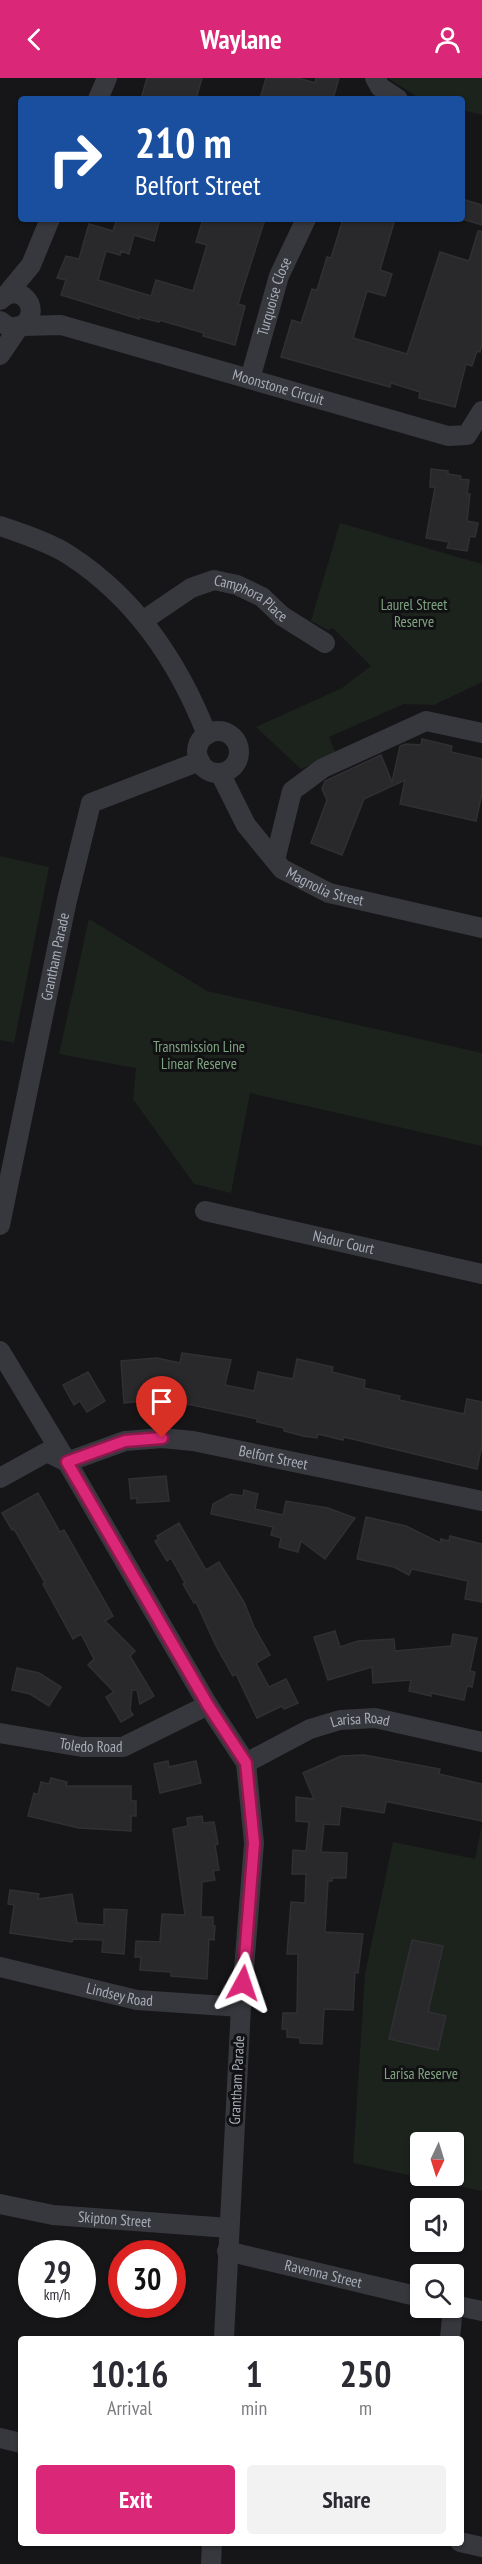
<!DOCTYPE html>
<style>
:root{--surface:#fff;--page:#f2f2f3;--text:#2b2b33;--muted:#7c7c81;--accent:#db2777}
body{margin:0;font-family:"PT Sans Narrow",sans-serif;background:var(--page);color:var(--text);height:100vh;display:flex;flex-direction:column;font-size:22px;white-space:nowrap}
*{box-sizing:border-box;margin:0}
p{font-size:20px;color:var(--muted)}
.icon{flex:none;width:33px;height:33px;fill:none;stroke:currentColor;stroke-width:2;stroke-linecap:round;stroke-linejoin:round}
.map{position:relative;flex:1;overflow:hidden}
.details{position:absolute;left:18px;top:2258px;width:446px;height:210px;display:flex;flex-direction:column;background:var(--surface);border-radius:6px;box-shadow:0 2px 4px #0004}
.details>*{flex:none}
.hud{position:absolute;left:18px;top:18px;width:447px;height:126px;border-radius:6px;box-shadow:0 2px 4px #0004;background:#1a4fa0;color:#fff;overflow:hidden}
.needle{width:39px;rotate:184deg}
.tools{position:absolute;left:410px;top:2054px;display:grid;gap:12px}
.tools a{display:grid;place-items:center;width:54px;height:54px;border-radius:6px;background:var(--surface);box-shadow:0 2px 4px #0004;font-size:30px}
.speed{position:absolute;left:18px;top:2162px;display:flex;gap:12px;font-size:30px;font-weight:700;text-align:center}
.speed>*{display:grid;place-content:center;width:78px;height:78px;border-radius:50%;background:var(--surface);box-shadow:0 2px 4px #0004;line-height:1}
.speed small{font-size:15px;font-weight:400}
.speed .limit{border:9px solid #d22;background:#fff;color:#111}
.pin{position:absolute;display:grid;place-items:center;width:51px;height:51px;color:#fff;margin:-62px -26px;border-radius:50% 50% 50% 0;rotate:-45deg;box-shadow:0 0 6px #0007}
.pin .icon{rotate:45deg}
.me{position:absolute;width:66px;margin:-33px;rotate:5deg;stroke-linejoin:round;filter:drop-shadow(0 0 4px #0008)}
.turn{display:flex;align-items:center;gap:21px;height:126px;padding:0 18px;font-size:27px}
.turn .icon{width:78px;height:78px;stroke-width:2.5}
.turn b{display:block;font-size:42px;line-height:51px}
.eta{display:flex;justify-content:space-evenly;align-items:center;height:102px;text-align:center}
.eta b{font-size:36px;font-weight:700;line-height:42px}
.button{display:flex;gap:12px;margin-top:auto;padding:12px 18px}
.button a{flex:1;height:69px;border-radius:6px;background:var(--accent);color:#fff;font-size:24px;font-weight:700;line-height:69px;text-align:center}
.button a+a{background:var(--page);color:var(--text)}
header{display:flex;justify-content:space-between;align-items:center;height:78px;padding:0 18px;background:var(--accent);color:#fff;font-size:27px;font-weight:700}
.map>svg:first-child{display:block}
</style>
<header><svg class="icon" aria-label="back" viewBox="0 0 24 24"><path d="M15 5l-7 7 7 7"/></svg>Waylane<svg class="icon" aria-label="person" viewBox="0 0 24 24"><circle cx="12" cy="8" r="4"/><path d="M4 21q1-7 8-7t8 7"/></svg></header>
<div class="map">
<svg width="482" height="2486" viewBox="0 0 482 2486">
<rect width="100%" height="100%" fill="#161618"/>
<g fill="#1c231d" fill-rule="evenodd">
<path d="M388,0H482V37L462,32V21L419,20Z"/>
<path d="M340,445L482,486V604L434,627L404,626L329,659L336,676L301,691L256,649L342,610L371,588L333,550L328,552L311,543Z"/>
<path d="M0,778L49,789L14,965L0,962Z"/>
<path d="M89,841L207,913L482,975V1068L250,1015L231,1115L194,1106L133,1021L136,990L59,976Z"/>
<path d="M482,1747V2113L353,2085L365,1896L393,1764L475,1781ZM420,2064H453V2097H420Z"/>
</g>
<g fill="#29292c" stroke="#303034" stroke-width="1.5">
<path d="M147,0H202L196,21H141Z"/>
<path d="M266,0H298L315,5L316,0H339L333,21H260Z"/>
<path d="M462,121L482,127V147L462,141Z"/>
<path d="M117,141H160L154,163L134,157L129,176L121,173L120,177L106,173L98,202L151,218L156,202L193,213L207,167L196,164L203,141H265L238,226L245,228L235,267L203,258L204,255L159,242V244L139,239V241L61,217L66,202L57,200L66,178L79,181L89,146L113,153Z"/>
<path d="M343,141H395L380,192L392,196L385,218L367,213L353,260L407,276L440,174L469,183L478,153H482V266L480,274L477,273L472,288L466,286L455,329L419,320L420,314L391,305L390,309L281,279L292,242L301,245L312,211L317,212L327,179L331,180Z"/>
<path d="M431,391L448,393V396L461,398L460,401L469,402L467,416H470L467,443L478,445L475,459L470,458L467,473L447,470L449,464L426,460L435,409H430Z"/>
<path d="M422,661L452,668L451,674L482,681V715L476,743L400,726L405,702L364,721L342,777L311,765L327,722L322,711L325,703L381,677L392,704L400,668L406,666L421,667Z"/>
<path d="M182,1275L231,1282L225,1307L254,1313L258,1294L293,1301L297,1281L333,1289L332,1294L365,1302L364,1310L400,1318L399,1322L464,1336L467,1321L482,1324V1367L477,1391L344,1359L343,1362L318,1356L317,1360L303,1358L284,1353V1350L257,1344V1341L192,1327L144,1318V1323L124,1325L121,1283L157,1280L180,1285Z"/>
<path d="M88,1294L105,1323L87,1334L80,1323L74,1327L63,1307Z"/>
<path d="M166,1398L169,1423L137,1425V1420L131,1421L129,1401Z"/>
<path d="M244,1412L258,1416L255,1431L283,1437L286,1423L328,1430L355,1440L325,1481L301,1463L298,1474L279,1469L281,1460L271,1457L273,1449L211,1436L213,1426L231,1416L243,1418Z"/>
<path d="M38,1415L60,1454L64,1452L113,1538L105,1543L135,1573L130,1578L154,1618L140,1626L137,1612H132L130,1632L133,1637L121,1644L106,1619L114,1614L88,1587L94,1581L81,1556L73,1561L43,1506L45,1505L14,1451L12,1452L2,1435Z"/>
<path d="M366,1439L406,1448L440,1465L441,1461L449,1463L450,1458L482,1466V1524L465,1521L468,1503L412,1491L409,1497L394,1489L357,1481Z"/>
<path d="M179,1445L206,1492L219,1484L244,1524L254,1549L270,1577L256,1585L269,1609L286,1601L298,1625L284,1631L282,1628L257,1640L236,1596L233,1598L216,1568L196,1524L194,1525L183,1506L185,1505L171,1480L167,1483L155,1463L159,1461L157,1458Z"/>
<path d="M335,1553L340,1569L358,1563L394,1561L395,1573L451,1568L453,1556L477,1560L470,1593L475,1594L472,1609L467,1608L464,1622L431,1615V1618L409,1613L411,1602L373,1605L372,1589L328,1602L314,1559Z"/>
<path d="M17,1590L39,1595L61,1609L49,1628L30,1616L12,1612Z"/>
<path d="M364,1677L440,1691L439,1696L482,1706V1743L389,1724H386L384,1735L341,1728L339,1747L324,1746L321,1774L347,1775L346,1800H332V1803H328L325,1854L363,1856L358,1895L355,1894L353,1932L324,1931L322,1966L300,1965V1960L287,1959V1951H282L283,1935H297L298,1876H287L291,1824L305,1825L306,1796H292L293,1772L306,1773L309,1744L296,1743V1719L314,1721L303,1695L341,1678Z"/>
<path d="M168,1683L169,1689L196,1683L201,1705L160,1715L154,1686Z"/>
<path d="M51,1700L67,1704L66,1708H131V1723H136V1738H131V1753L79,1750L28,1738L34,1715L38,1717L41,1704L49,1706Z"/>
<path d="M202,1738L203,1745L214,1744L218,1766L215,1767L219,1792L213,1793L215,1802L202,1804L201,1839H213V1848H215L214,1862L209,1861L207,1901L171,1898V1894L140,1892L141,1879H135L136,1863L160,1864L162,1836L185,1837L173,1751L188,1748L187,1740Z"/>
<path d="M10,1812L39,1816L38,1821L72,1816L77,1845L104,1847V1831L127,1832L124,1876L102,1874L103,1862L73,1861L72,1864L10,1855L14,1827L8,1826Z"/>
<path d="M412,1862L443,1868L428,1934L446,1938L438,1972L389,1961Z"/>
</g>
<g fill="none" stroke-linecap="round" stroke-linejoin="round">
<g stroke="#37383d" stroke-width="20">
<path d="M375,0L380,9L398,21"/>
<path d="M98,21L107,0"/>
<path d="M7,216L31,187L50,141"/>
<path d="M0,222C18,203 43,229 24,247L10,250L0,243"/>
<path id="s1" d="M23,248L61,247L448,358L467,357L482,333"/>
<path d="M0,277L19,249"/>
<path id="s2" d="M250,301L279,198L306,141"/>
<path d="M0,448C21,455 54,466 72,479C137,522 179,585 207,657"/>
<path id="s3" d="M144,542L191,510L214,502L237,507L262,519L282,538L325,565"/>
<circle cx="218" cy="674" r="21"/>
<path id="s4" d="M220,695L246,747L282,791L329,815L482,850"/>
<path d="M275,782L292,713L323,690L426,643L482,655"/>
<path id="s5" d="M205,1133L482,1196"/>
<path id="s6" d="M0,1147L67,822L91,725L200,683"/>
<path d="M0,1273L67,1384L208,1627L246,1685L254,1765L241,1929L224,2260"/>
<path id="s7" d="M0,1400L47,1374L67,1384L125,1363L162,1360L193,1363L482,1423"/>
<path id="s8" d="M0,1655L82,1669H123L208,1627"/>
<path id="s9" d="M246,1685L310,1651L340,1642L375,1640L482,1664"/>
<path id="s10" d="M0,1889L137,1922L241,1929"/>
<path id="s11" d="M0,2126L53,2137L229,2150"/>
<path id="s12" d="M227,2173L420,2219"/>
<path d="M453,2227L482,2233"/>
<path d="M450,2260L453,2229"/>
<path d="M0,2360L21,2365"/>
<path d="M460,2464L482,2469"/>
<path d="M211,2486L212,2464"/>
</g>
</g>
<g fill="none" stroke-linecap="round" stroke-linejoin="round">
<g stroke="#8e194d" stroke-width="15">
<path id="route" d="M162,1360L125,1363L67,1384L208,1627L246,1685L254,1765L243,1905"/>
</g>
<use href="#route" stroke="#db2777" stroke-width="10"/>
</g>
<g text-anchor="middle" stroke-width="6" stroke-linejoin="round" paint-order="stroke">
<g font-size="15" fill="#a8adb8" stroke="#111113">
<text dy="5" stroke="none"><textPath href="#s2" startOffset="86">Turquoise Close</textPath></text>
<text dy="5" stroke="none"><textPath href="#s1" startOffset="264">Moonstone Circuit</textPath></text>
<text dy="5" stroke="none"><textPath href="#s3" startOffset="123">Camphora Place</textPath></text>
<text dy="5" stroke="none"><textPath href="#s4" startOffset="162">Magnolia Street</textPath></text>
<text dy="5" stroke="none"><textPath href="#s6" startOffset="274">Grantham Parade</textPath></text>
<text dy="5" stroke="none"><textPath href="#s5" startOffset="142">Nadur Court</textPath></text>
<text dy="5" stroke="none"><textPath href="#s7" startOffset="288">Belfort Street</textPath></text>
<text dy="5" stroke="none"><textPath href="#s9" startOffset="124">Larisa Road</textPath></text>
<text dy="5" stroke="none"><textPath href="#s8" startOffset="92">Toledo Road</textPath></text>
<text dy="5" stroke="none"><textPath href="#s10" startOffset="123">Lindsey Road</textPath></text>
<text transform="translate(237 2002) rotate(-87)" y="5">Grantham Parade</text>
<text dy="5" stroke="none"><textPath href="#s11" startOffset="116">Skipton Street</textPath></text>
<text dy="5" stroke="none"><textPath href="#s12" startOffset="99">Ravenna Street</textPath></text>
</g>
<g font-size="15" fill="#7fa381" stroke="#111113">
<text x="414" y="532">Laurel Street<tspan x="414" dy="17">Reserve</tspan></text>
<text x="199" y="974">Transmission Line<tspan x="199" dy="17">Linear Reserve</tspan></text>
<text x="421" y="2001">Larisa Reserve</text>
</g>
</g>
</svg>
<div class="tools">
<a><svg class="needle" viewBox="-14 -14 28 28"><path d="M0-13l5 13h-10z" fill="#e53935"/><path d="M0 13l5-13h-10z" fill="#7c7c81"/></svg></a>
<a><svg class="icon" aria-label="sound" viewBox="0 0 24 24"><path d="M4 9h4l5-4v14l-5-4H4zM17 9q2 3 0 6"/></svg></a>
<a><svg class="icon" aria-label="search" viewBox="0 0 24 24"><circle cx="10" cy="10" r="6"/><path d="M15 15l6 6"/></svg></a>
</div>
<div class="speed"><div>29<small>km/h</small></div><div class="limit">30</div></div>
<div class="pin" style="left:162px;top:1360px;background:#d93025"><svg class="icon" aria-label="arrive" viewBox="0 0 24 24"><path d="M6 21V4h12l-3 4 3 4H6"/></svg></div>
<svg class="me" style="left:243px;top:1905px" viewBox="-20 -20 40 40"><path d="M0-17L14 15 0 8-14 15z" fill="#db2777" stroke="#fff" stroke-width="4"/></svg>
<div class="hud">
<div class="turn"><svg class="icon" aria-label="right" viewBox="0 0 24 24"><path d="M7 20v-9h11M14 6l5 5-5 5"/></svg><div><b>210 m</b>Belfort Street</div></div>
</div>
<section class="details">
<div class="eta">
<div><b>10:16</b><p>Arrival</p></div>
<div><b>1</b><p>min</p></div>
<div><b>250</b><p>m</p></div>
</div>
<div class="button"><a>Exit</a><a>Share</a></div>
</section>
</div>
